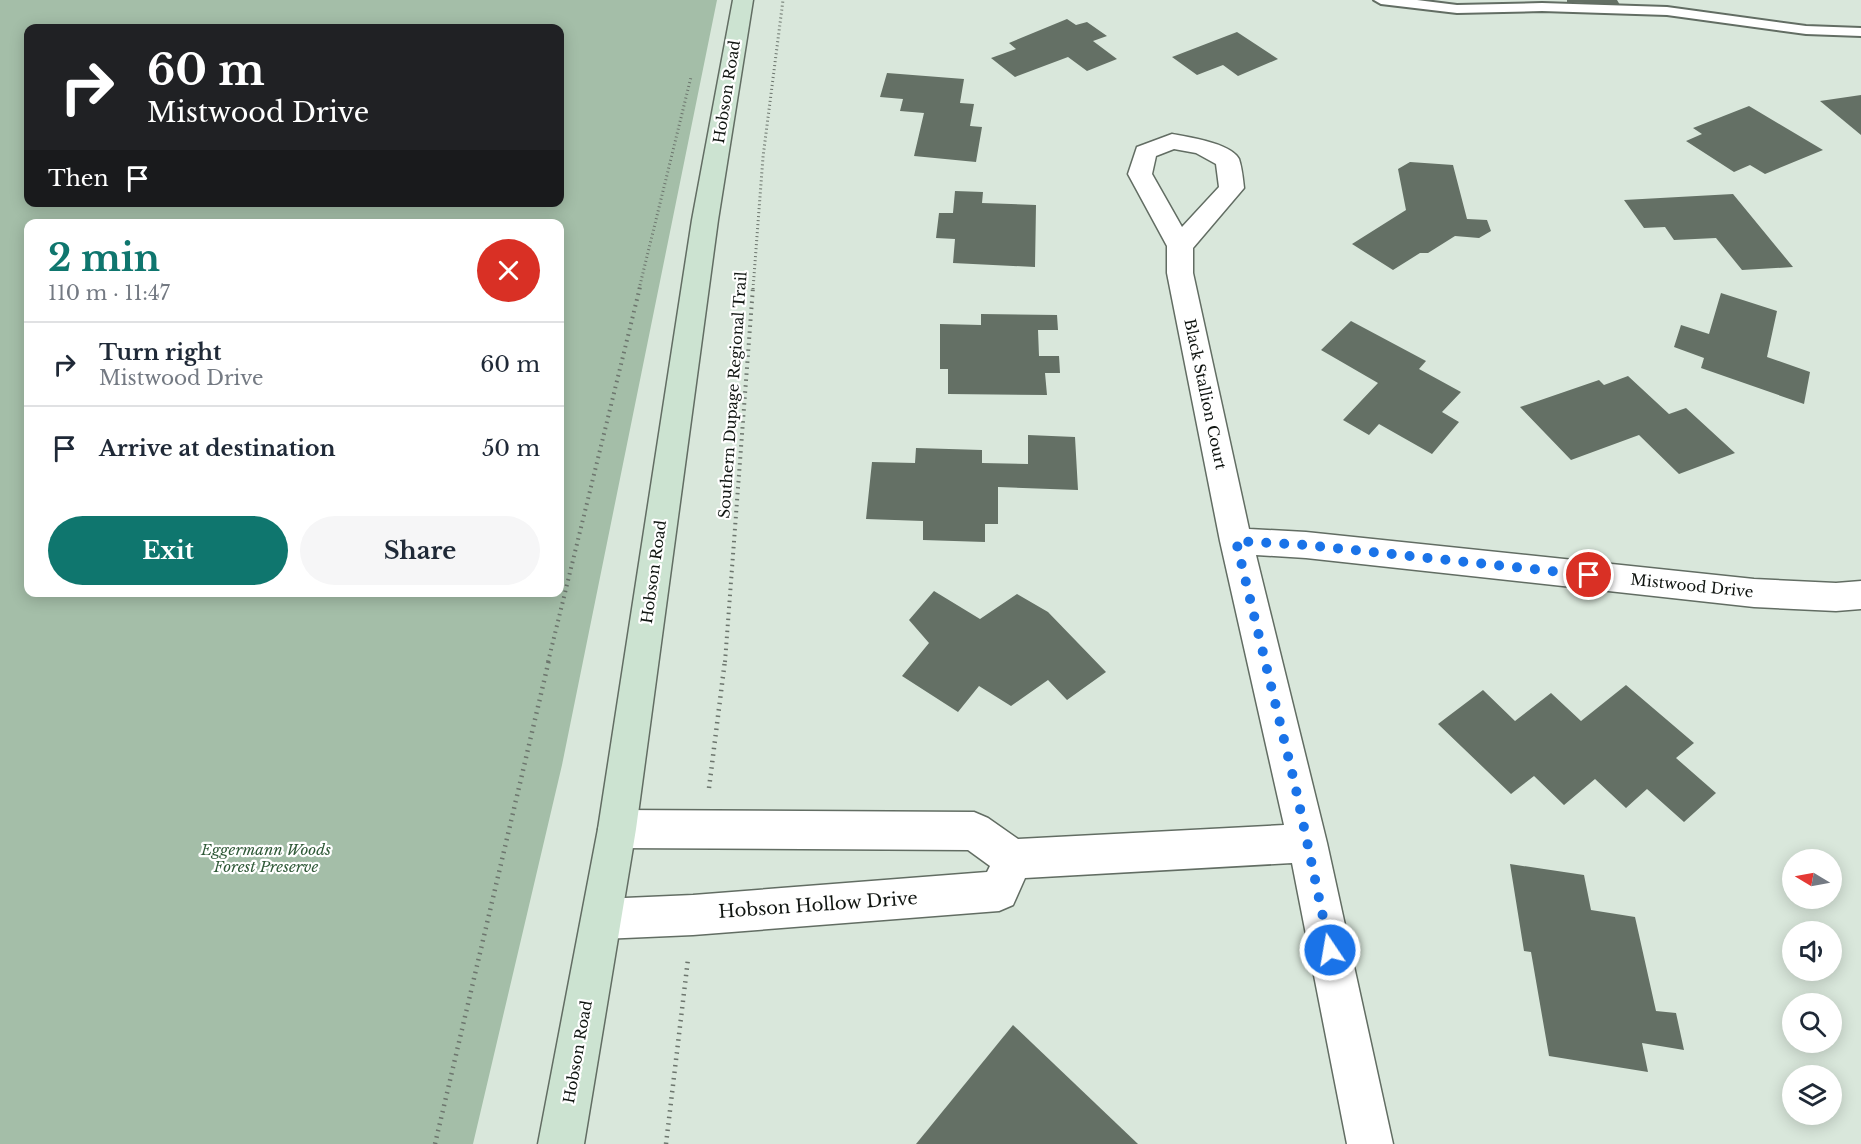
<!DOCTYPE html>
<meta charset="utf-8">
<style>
:root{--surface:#fff;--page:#f6f6f7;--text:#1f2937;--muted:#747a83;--line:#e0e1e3;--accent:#0f766e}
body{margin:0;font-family:"Libre Baskerville",serif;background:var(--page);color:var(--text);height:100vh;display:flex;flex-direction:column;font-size:22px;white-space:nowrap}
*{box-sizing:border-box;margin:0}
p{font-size:20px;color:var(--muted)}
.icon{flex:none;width:33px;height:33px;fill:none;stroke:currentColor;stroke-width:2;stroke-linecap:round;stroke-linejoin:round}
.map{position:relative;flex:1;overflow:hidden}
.side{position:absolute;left:24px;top:219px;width:540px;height:378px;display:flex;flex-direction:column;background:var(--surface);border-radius:12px;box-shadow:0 3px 15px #0003}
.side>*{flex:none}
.banner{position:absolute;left:24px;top:24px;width:540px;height:183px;border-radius:12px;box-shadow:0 3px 15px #0003;background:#202124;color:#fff;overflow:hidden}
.needle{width:39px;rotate:280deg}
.tools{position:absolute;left:1782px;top:849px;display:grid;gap:12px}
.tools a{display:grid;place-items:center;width:60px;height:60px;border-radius:50%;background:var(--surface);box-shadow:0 3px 15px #0003;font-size:30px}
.pin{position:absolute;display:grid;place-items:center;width:51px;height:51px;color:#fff;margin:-26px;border:3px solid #fff;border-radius:50%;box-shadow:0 2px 6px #0007}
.me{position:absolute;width:66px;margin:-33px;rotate:348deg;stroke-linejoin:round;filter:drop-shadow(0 0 4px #0008)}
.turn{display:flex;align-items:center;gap:21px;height:126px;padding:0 24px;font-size:27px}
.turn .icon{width:78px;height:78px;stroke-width:2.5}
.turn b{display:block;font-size:42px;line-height:51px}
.then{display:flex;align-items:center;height:57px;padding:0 24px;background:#0003;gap:12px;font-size:22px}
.round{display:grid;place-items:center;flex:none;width:63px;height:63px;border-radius:32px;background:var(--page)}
.head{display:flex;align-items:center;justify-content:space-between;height:102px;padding:0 24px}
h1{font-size:36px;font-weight:700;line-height:45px;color:var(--accent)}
.cta{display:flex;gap:12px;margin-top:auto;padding:12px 24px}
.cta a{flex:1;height:69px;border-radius:36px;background:var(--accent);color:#fff;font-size:24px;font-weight:700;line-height:69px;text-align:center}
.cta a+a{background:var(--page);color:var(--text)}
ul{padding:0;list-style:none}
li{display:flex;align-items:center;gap:18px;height:84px;padding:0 24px;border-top:2px solid var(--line)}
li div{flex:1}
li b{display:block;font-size:22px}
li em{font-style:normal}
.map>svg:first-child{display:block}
</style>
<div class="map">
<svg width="1861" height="1144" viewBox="0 0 1861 1144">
<rect width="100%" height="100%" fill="#d9e7db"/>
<path fill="#a4bea8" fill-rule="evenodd" d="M0,0H717L562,765L473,1144H0ZM28,28H560V202H28ZM28,224H560V592H28Z"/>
<g fill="#647065">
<path d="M1567,0H1617L1620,5L1567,2Z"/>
<path d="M1067,19L1076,25L1087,22L1107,36L1093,41L1117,59L1087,71L1068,57L1015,77L991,58L1016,49L1009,43Z"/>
<path d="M1237,32L1278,59L1238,76L1223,65L1197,75L1172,57Z"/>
<path d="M887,73L964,79L960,103L974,104L970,126L982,127L976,162L914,156L924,113L900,111L903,99L880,97Z"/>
<path d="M1861,95V135L1820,101Z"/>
<path d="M1749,106L1823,150L1765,174L1750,165L1734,172L1686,141L1702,134L1693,128Z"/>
<path d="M1410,162L1453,165L1467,219L1487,220L1491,231L1479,238L1455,236L1428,253H1420L1393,270L1352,244L1406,210L1398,169Z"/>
<path d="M955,191L983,192L982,203L1036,205L1035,267L953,263L955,239L936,238L939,213H953Z"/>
<path d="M1733,194L1793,267L1742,270L1716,238L1674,240L1665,227L1644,228L1624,200Z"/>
<path d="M1721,293L1777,311L1767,357L1810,372L1804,404L1701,368L1704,358L1674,347L1681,325L1709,334Z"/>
<path d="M981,314L1057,315L1058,330H1038L1039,356H1059L1060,373H1045L1047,395L948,394V369H940V324L981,325Z"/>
<path d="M1351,321L1426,361L1419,369L1461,392L1442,412L1459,422L1432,454L1379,424L1369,435L1343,420L1378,383L1321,350Z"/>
<path d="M1628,376L1669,414L1686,408L1735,453L1679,474L1639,435L1571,460L1520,407L1599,380L1604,385Z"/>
<path d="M1028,435L1075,437L1078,490L998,487V524H985V542L923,540V521L866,519L872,462L915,463L916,448L982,450V463L1028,464Z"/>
<path d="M934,591L980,619L1017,594L1048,612L1106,672L1067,700L1048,680L1011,706L979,686L958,712L902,676L929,643L909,620Z"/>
<path d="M1626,685L1694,743L1676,758L1716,793L1684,822L1647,789L1626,808L1595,779L1564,805L1534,776L1511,794L1438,724L1483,690L1515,721L1551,693L1581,721Z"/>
<path d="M1510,864L1584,875L1591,910L1635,917L1656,1011L1676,1013L1684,1050L1642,1043L1648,1072L1549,1056L1531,952L1524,951Z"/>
<path d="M1013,1025L1138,1144H916Z"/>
</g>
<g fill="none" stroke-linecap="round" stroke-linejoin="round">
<g stroke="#626d63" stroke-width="4">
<path id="lane" d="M1374,0H1417L1457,5L1542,3L1667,7L1806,26L1861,28V36L1806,34L1667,15L1542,11L1457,13L1381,4Z"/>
</g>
<g stroke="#626d63" stroke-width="3">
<path id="street" d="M1172,134C1188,137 1231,143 1239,159C1242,168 1243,179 1244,188L1193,248V273L1249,529L1306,532L1754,579L1836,583L1861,581V609L1836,611L1754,607L1306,558L1256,555L1327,843L1393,1144H1347L1292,863L1025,878L1013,905L999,911L693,935L602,939L588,933L582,919L588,905L602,899L693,895L987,872L990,866L968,850L617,848L603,842L598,829L603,816L617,810L974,812L988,818L1018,839L1284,825L1220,541L1167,273V246L1128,174L1137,147ZM1174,149L1196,153L1216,164L1219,187L1182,227L1152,174L1156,156Z"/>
</g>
<g stroke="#626d63" stroke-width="3">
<path id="secondary" d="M733,0H753L718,220L636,829L584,1144H538L598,829L692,220Z"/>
</g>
<g stroke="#6c756d" stroke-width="3" stroke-dasharray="1 3" stroke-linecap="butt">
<path d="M639,289L691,77"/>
<path d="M753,289L763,157L783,0"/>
</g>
<g stroke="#6c756d" stroke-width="4" stroke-dasharray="1.5 4.5" stroke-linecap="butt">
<path d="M548,662L640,287"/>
<path d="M725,662L753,287"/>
</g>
<g stroke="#6c756d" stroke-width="4.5" stroke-dasharray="1.5 5" stroke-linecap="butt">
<path d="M709,788L725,660"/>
<path d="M435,1144L549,660"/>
<path d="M666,1144L688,959"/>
</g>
<use href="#lane" fill="#fff" fill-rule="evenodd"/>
<use href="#street" fill="#fff" fill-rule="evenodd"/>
<use href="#secondary" fill="#cce3d1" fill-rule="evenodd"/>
</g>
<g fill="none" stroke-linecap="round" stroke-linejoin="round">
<path stroke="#1a73e8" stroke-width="10" stroke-dasharray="0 18" d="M1330,950L1295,785L1236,541L1306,545L1589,575"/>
</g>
<g text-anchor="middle" stroke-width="4.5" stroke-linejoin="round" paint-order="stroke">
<g font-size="15" fill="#101511" stroke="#fff">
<text transform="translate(727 92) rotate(-81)" y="5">Hobson Road</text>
<text transform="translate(1205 394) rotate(78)" y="5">Black Stallion Court</text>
<text transform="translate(733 395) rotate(-86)" y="5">Southern Dupage Regional Trail</text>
<text transform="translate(654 572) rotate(-82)" y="5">Hobson Road</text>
<text transform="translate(1692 586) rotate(6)" y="5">Mistwood Drive</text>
<text transform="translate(578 1052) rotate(-80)" y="5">Hobson Road</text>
</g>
<g font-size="15" font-style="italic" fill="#2f5937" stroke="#fff">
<text x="266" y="855">Eggermann Woods<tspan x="266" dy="17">Forest Preserve</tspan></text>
</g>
<g font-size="18" fill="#101511" stroke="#fff">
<text transform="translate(818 905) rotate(-4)" y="6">Hobson Hollow Drive</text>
</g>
</g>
</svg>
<div class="tools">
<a><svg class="needle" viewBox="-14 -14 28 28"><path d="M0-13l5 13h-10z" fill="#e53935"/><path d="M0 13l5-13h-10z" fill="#747a83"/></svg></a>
<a><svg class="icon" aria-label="sound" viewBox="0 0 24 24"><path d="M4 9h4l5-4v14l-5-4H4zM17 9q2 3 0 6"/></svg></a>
<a><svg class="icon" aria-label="search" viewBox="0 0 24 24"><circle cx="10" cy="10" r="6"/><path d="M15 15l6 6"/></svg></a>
<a><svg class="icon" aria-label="layers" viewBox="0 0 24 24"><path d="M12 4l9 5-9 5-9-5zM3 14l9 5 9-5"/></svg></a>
</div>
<div class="pin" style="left:1589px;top:575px;background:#d93025"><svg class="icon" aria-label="arrive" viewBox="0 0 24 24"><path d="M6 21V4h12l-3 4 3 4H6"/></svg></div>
<svg class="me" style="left:1330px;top:950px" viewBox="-20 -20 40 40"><circle r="17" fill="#1a73e8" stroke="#fff" stroke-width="3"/><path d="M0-11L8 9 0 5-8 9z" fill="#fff"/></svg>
<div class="banner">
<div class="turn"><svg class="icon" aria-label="right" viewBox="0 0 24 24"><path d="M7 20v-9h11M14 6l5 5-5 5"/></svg><div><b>60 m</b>Mistwood Drive</div></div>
<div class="then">Then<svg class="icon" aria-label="arrive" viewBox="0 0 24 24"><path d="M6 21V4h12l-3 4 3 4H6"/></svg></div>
</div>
<section class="side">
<div class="head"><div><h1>2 min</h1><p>110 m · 11:47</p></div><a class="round" style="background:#d93025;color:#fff"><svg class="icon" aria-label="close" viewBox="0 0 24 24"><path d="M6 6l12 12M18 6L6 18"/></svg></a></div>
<ul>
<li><svg class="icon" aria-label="right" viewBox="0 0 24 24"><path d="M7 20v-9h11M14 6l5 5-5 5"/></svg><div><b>Turn right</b><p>Mistwood Drive</p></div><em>60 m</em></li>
<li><svg class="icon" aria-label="arrive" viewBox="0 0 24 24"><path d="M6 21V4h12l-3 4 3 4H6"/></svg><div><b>Arrive at destination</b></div><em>50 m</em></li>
</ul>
<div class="cta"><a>Exit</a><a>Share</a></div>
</section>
</div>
